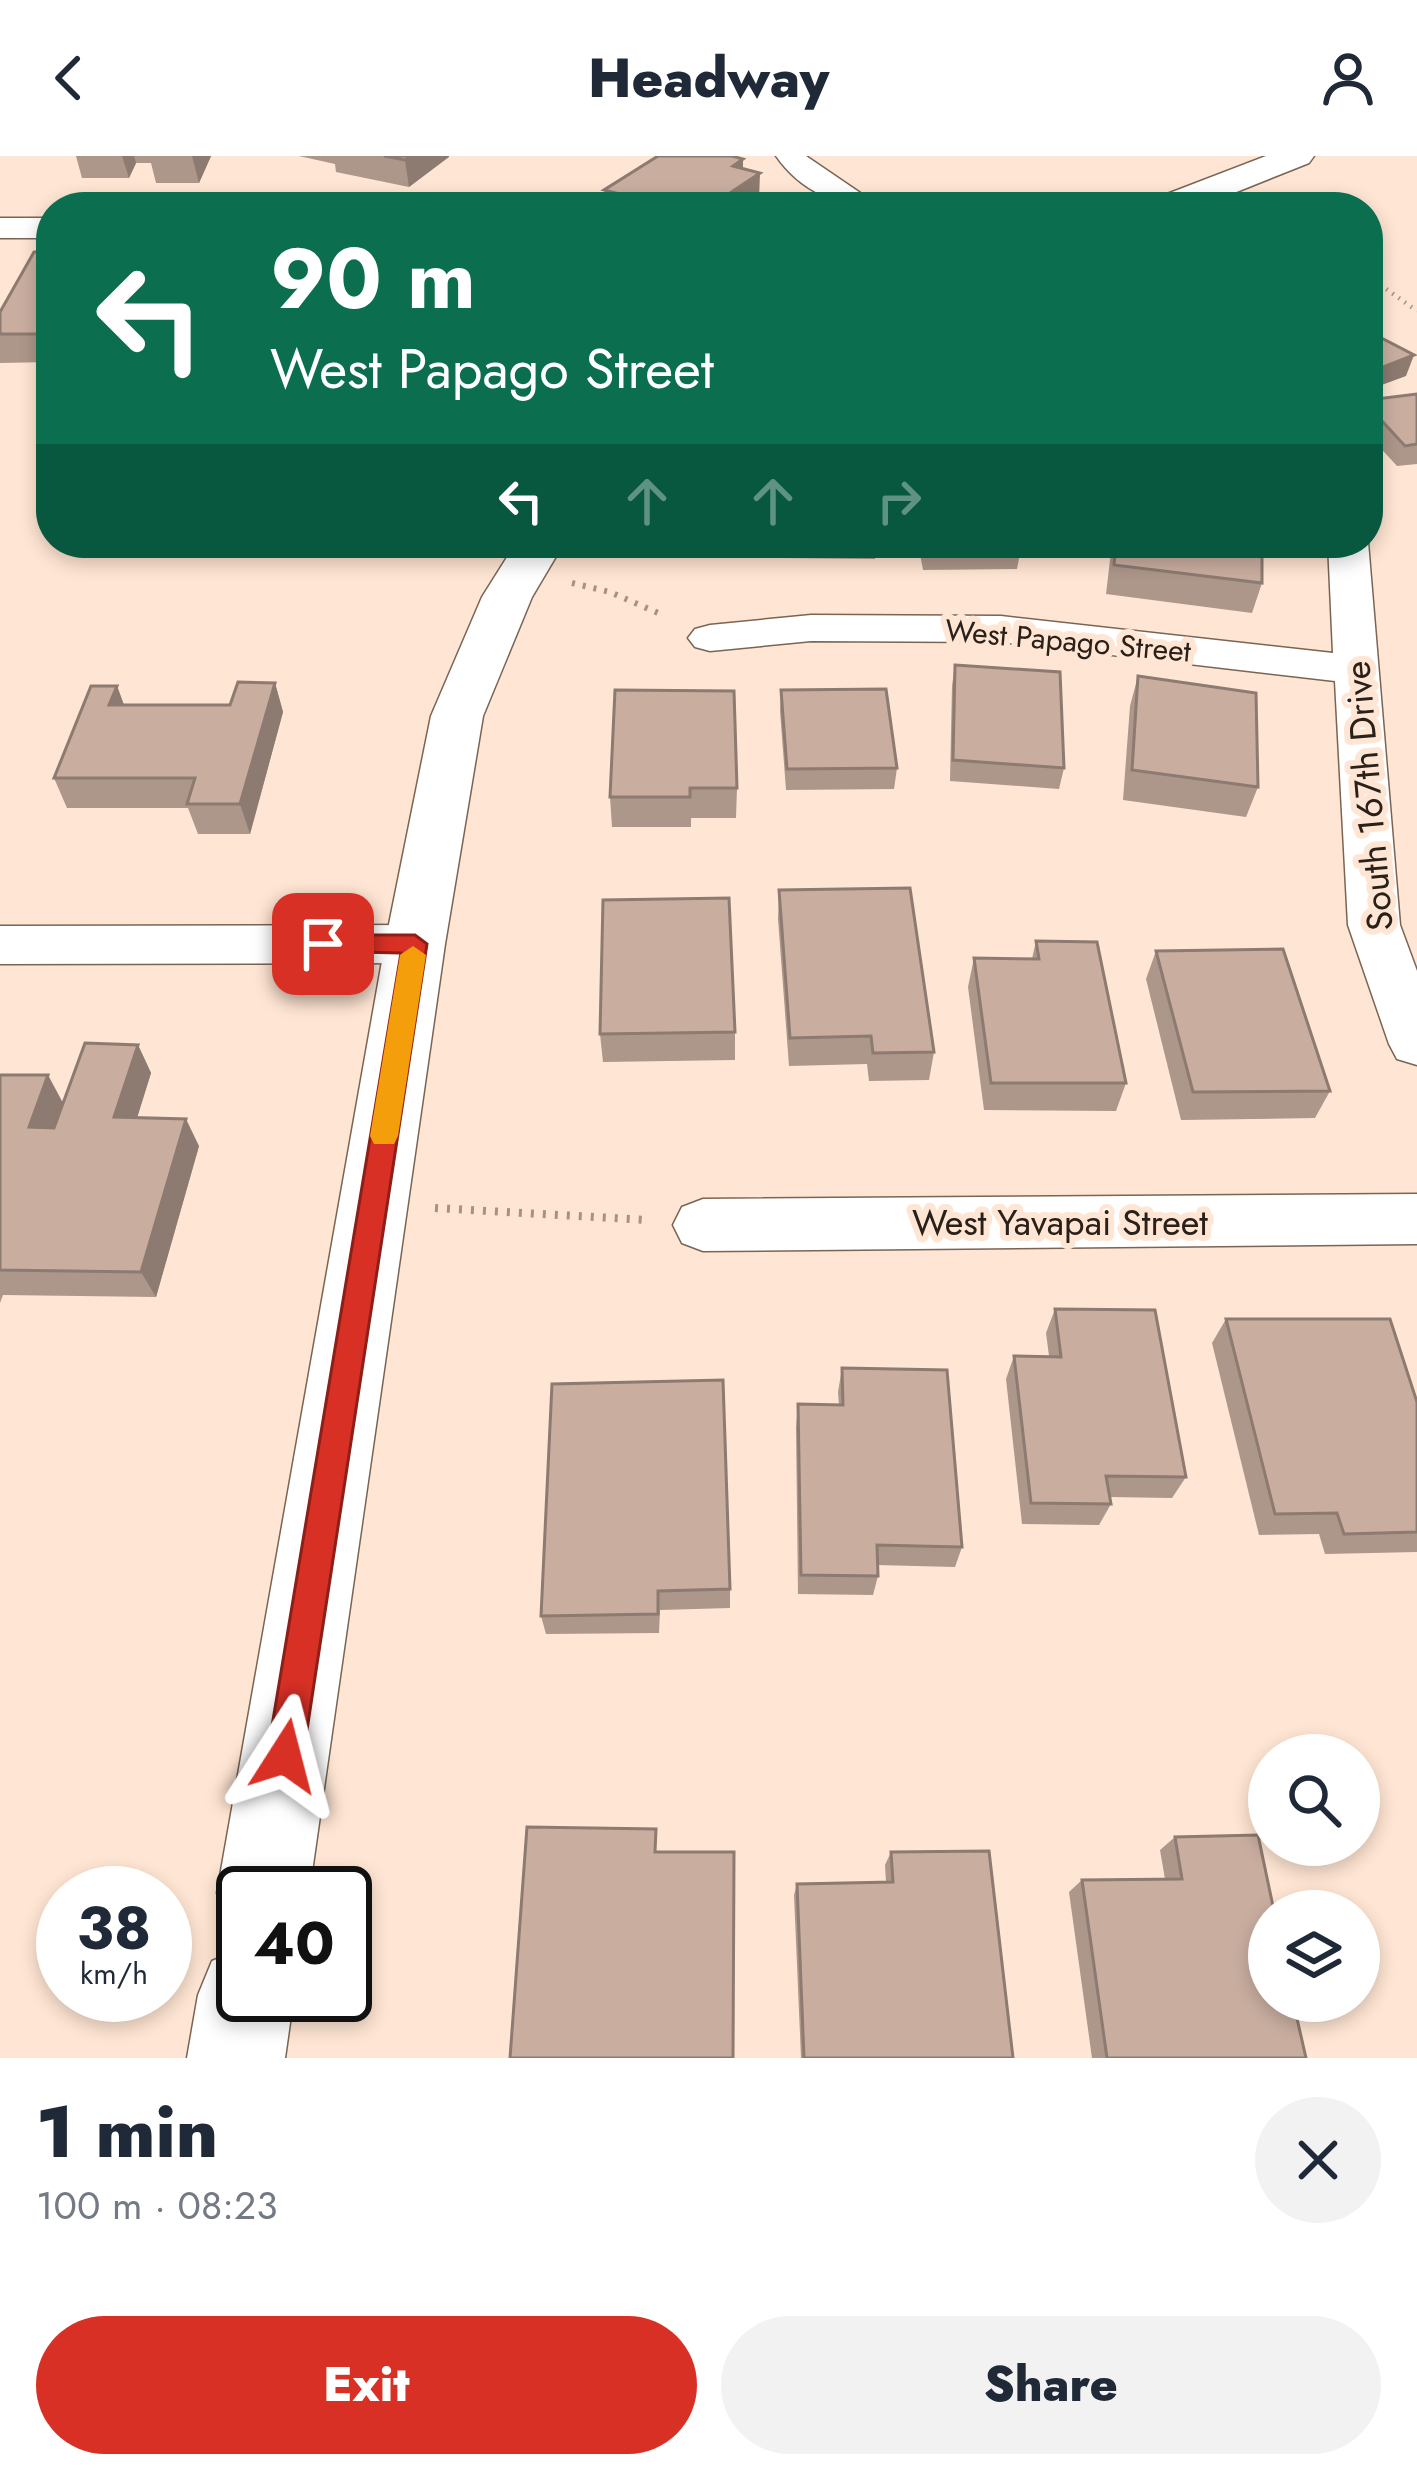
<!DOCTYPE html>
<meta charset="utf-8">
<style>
:root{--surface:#fff;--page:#f2f2f3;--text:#1f2937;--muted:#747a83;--accent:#d93025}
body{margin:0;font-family:Jost,sans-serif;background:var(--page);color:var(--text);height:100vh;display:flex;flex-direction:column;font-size:45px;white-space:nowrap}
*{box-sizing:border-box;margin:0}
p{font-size:39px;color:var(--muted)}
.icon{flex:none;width:66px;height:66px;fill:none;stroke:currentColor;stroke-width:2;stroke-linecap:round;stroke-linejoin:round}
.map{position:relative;height:1902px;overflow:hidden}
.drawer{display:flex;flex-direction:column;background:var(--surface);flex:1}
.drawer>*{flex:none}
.guide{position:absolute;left:36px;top:36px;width:1347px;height:366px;border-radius:48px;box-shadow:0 6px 18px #0003;background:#0b6e4f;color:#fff;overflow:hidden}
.tools{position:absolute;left:1248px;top:1578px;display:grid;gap:24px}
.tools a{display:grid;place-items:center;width:132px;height:132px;border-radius:50%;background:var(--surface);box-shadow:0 6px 18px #0003;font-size:60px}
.speed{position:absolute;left:36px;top:1710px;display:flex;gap:24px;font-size:60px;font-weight:700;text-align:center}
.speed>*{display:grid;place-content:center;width:156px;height:156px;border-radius:50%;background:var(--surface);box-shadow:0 6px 18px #0003;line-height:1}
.speed small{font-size:30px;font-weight:400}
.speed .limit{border:6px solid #111;border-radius:18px;background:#fff;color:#111}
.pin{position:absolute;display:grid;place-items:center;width:102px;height:102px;color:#fff;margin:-51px;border-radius:24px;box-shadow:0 6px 18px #0006}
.me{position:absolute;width:132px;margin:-66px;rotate:9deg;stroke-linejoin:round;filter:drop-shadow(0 0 9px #0008)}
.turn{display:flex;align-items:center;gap:42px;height:252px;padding:0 36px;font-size:54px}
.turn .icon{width:156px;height:156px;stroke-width:2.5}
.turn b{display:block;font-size:84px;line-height:102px}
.lanes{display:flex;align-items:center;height:114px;padding:0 36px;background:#0003;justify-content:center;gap:60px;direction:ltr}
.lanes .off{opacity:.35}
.round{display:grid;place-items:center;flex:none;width:126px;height:126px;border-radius:63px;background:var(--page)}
.summary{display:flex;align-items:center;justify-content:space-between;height:204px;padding:0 36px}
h1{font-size:72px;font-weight:800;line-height:90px}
.button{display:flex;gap:24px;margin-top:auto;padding:24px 36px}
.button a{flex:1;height:138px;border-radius:72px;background:var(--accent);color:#fff;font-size:48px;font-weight:800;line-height:138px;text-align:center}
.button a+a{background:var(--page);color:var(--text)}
header{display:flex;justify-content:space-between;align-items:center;height:156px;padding:0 36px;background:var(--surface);font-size:54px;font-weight:800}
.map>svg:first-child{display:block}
</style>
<header><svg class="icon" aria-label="back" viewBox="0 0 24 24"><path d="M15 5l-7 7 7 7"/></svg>Headway<svg class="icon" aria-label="person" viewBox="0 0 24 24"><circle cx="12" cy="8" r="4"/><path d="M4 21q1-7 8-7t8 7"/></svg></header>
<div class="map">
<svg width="1417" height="1902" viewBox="0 0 1417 1902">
<rect width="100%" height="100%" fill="#ffe5d3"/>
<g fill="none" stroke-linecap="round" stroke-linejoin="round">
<g stroke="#7a6454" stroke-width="3">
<g id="minor">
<path d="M776,0H806L881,51C838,51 801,36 776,0Z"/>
<rect x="0" y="62" width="51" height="20"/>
<path d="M1368,386L1400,769L1417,815V909L1397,903L1389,888L1348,769L1335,525L1001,486L811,485L710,495L695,491L688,482L695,473L710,469L811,459L1001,460L1333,497L1328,387Z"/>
<path d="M415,769L433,774L441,788L433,802L415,807L0,808V770Z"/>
<path d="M1417,1038V1088L703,1095L682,1087L673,1069L682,1051L703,1043Z"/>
</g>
</g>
<g stroke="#7a6454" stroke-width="3">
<g id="tertiary">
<path d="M1266,0H1314L1309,7L1199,51H1149L1154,43Z"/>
<path d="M516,387H564L532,441L483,560L445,788L309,1737H243V1775L230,1770L217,1737L385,788L431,560L482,441Z"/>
<path d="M243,1792V1839H294L285,1902H187L198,1839L212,1805Z"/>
</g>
</g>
<path stroke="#a59285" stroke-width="4.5" stroke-dasharray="1.5 6" stroke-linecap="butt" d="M1368,120L1417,155"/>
<path stroke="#a59285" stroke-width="6" stroke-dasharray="3 8" stroke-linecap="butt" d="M572,427L610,436L665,460"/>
<path stroke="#a59285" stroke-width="8" stroke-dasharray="3 9" stroke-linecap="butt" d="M435,1052L648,1064"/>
<use href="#minor" fill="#fff" fill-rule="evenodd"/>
<use href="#tertiary" fill="#fff" fill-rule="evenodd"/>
</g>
<g fill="#ad968a">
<path d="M76,0H211L199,27H156L151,7H136L129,22H82Z"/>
<path d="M299,0H449L409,31L336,16L335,8Z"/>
<path d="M743,3V13L759,44L749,51H605L604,34Z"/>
<path d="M51,96V206L0,207V156Z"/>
<path d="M1417,238V308L1397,310L1374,285L1368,286V244Z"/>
<path d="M780,387H877L875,403L780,402Z"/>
<path d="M918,387H1020L1021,392L1017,413L923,414Z"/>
<path d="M1112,387H1262V427L1252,457L1106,438Z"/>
<path d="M955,509L1064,612L1059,633L950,625L952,530Z"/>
<path d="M1138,520L1258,631L1246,661L1123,644L1130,550Z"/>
<path d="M275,527L283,556L250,678H198L188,652H67L54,622L117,530L124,549H230Z"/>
<path d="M615,534L737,632L736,662H691V671H612L610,641Z"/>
<path d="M781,534L897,612L894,633L786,634L780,555Z"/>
<path d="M779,734L934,896L929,924L869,925L867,908L789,910L778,763Z"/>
<path d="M1036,785L1126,927L1116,955L984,954L968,831L974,802L1032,803Z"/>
<path d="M1156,795L1330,935L1315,962L1181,964L1146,823Z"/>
<path d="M735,876V904L603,906L600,878Z"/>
<path d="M138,889L151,917L137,961L199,990L156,1141L3,1139L0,1147V919L63,947Z"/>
<path d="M1055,1153L1186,1321L1172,1342L1110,1341L1111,1348L1099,1369L1022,1368L1006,1223L1014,1200H1049L1046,1177Z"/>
<path d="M1226,1163L1417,1246V1396L1325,1398L1319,1378L1259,1379L1212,1187Z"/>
<path d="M842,1212L962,1391L955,1411L877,1409L878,1420L873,1439L798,1438L796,1271L798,1248L839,1249L838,1236Z"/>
<path d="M552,1228L730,1433V1452L660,1454L659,1477L546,1478L541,1460Z"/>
<path d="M1175,1681L1306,1902H1092L1069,1736L1082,1724L1165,1723L1160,1694Z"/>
<path d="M891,1696L1013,1902H801L794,1739L797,1728L886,1726L885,1709Z"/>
</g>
<g fill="#8d7a70">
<path d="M122,0H134L136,7L129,22Z"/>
<path d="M192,0H211L199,27Z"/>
<path d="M411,0H449V1L409,31L405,4Z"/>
<path d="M743,3V29L760,17L759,44L749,51H709L733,10Z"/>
<path d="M1414,199L1406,220L1368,234V217Z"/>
<path d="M275,527L283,556L250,678L240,648Z"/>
<path d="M117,530L128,560L109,549Z"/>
<path d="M138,889L151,917L129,988L114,961Z"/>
<path d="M48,919L63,947L46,998L29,971Z"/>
<path d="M186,963L199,990L156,1141L141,1116Z"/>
</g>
<g fill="#c9aea0" stroke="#8d7a70" stroke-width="3">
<path d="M384,0H411L405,4Z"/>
<path d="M658,0H732L743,3L733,10L760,17L709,51H671L604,34Z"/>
<path d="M34,96H51V178H0V156Z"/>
<path d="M1368,175L1414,199L1368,217Z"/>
<path d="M1417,238V288L1405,290L1382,265H1373L1368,260V244Z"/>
<path d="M925,387H1020L1021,392L926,394Z"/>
<path d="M1116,387H1262V427L1114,409Z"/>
<path d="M955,509L1060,516L1064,612L953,604Z"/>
<path d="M1138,520L1256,537L1258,631L1132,614Z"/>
<path d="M238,526L275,527L240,648H187L195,622H54L91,530H117L109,549H230Z"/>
<path d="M886,533L897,612L787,613L781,534Z"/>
<path d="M615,534L734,535L737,632H690V641H610Z"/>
<path d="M910,732L934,896L873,897L871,880L790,882L779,734Z"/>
<path d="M729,742L735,876L600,878L603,744Z"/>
<path d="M1036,785L1097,786L1126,927H991L974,802L1039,803Z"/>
<path d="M1283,793L1330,935L1193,936L1156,795Z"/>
<path d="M85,887L138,889L114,961L186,963L141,1116L0,1114V919H48L29,971L54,972Z"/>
<path d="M1055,1153L1155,1154L1186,1321L1106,1320L1111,1348L1031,1347L1014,1200L1061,1201Z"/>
<path d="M1226,1163H1390L1417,1246V1376L1344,1378L1337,1357L1275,1358Z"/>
<path d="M842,1212L947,1214L962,1391L877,1389L878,1420L801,1419L798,1248L843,1249Z"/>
<path d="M723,1224L730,1433L658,1435V1458L541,1460L552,1228Z"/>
<path d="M527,1671L656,1673L655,1696H734L733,1902H510Z"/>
<path d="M1258,1679L1274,1755H1269V1845H1293L1306,1902H1107L1082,1724L1182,1723L1175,1681Z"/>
<path d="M989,1695L1013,1902H804L797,1728L893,1726L891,1696Z"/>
</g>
<path fill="#d93025" stroke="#8d1f18" stroke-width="3" d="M323,779H415L427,788L303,1600L298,1613L285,1618L272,1613L267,1600L401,797L314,795L310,788L314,782Z"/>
<path fill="#f59e0b" d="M413,790L426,799L398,980L394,988H374L370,980L400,799Z"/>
<g text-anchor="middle" stroke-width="12" stroke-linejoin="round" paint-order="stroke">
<g font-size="30" fill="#292019" stroke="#ffe5d3">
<text transform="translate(1068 485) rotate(5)" y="10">West Papago Street</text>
</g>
<g font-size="36" fill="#292019" stroke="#ffe5d3">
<text transform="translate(1368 640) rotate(-95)" y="13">South 167th Drive</text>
<text x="1060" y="1079">West Yavapai Street</text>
</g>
</g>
</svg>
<div class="tools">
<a><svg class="icon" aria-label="search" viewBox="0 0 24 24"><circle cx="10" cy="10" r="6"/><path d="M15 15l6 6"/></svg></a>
<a><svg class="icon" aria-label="layers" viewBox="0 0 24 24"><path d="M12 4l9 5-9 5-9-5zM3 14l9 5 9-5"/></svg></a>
</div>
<div class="speed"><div>38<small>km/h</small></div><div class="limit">40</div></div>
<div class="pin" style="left:323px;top:788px;background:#d93025"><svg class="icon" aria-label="arrive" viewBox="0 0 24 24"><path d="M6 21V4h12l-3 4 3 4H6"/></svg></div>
<svg class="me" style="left:285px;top:1600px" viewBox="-20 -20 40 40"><path d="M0-17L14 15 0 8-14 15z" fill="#d93025" stroke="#fff" stroke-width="4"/></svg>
<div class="guide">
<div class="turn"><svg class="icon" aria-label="left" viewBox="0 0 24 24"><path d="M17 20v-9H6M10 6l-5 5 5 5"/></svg><div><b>90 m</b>West Papago Street</div></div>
<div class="lanes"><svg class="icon" aria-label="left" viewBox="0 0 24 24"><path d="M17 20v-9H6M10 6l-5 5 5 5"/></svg><svg class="icon off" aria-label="ahead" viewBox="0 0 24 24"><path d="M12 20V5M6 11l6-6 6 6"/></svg><svg class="icon off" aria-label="ahead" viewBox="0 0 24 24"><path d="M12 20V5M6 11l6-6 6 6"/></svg><svg class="icon off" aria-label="right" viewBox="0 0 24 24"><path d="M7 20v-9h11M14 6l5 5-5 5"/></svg></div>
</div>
</div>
<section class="drawer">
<div class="summary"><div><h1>1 min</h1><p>100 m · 08:23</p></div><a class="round"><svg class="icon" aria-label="close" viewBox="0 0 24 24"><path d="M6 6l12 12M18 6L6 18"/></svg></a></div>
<div class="button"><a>Exit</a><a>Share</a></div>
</section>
